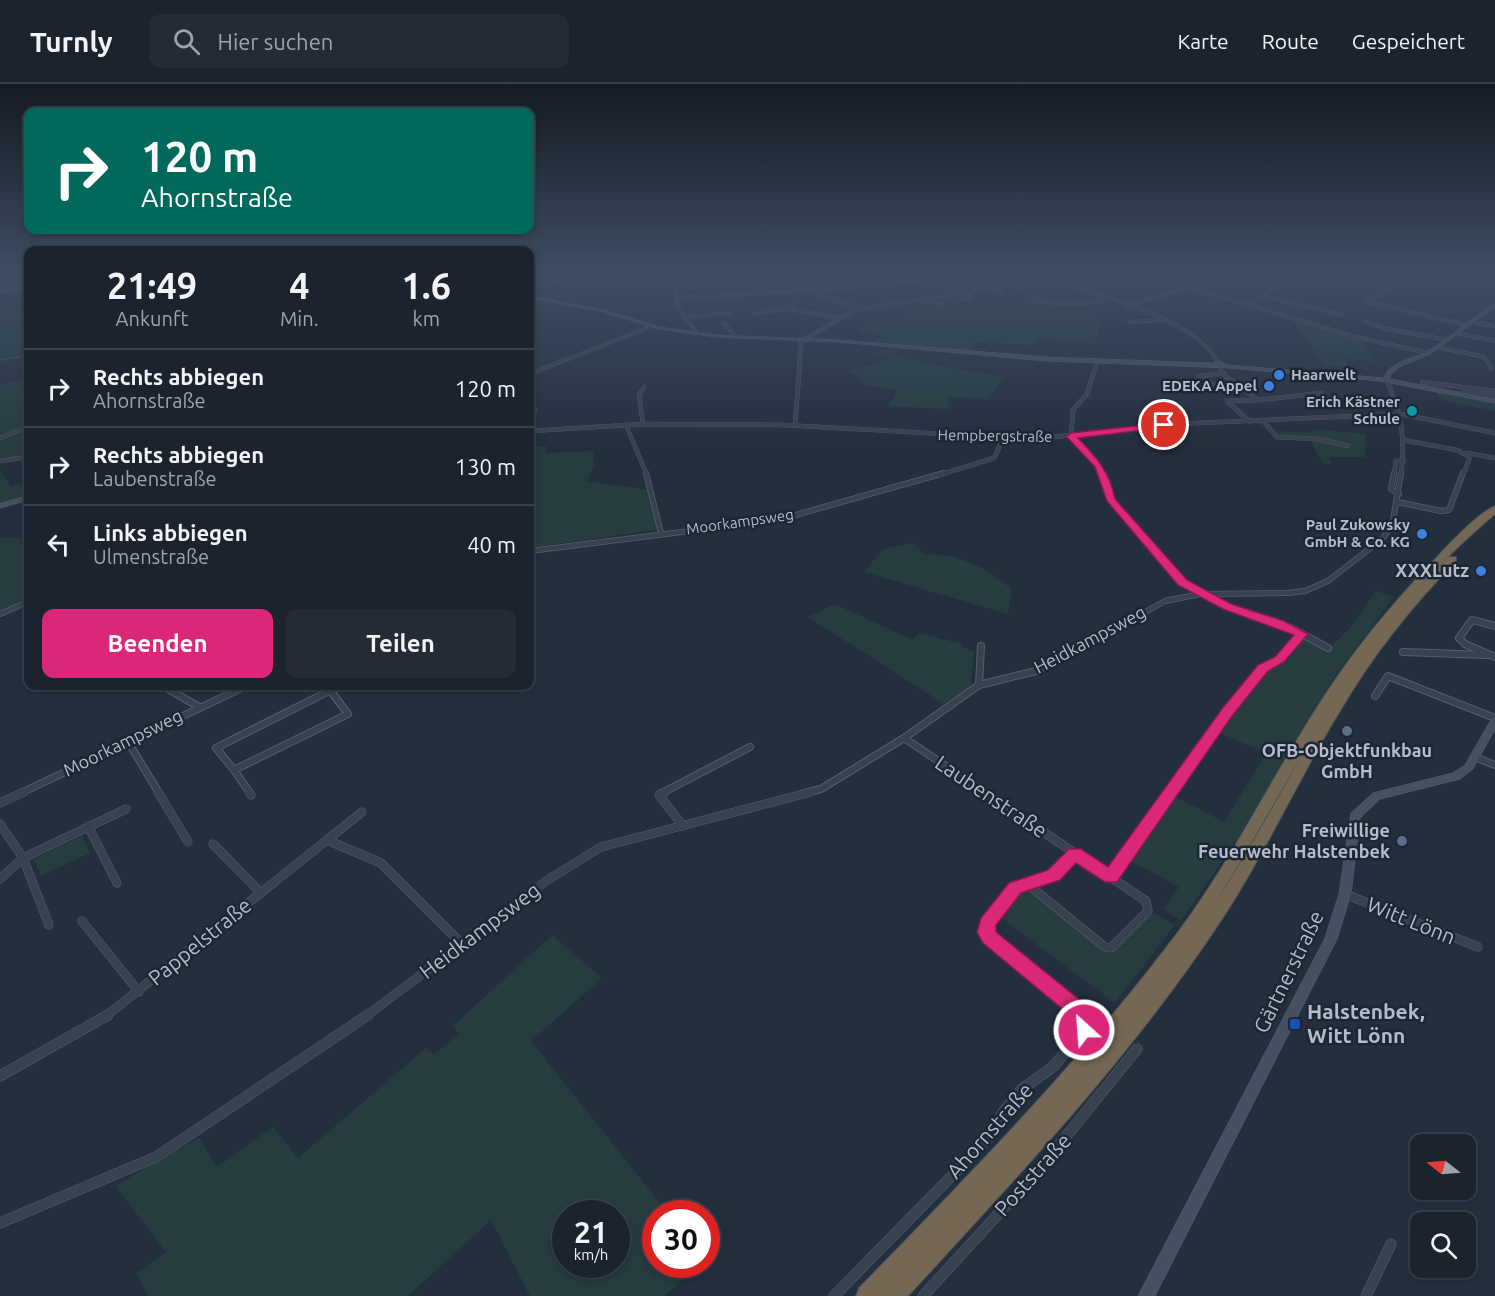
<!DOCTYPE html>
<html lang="de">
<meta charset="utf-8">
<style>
:root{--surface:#1b232e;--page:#242b36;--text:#f1f3f6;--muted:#a0a4aa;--line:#39404a;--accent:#db2777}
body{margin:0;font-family:Ubuntu,sans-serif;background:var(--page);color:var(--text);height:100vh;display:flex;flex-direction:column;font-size:22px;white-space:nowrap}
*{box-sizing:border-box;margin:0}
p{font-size:20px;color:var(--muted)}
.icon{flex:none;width:33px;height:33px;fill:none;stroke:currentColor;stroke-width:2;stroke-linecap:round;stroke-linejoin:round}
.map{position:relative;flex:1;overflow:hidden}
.panel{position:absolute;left:24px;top:162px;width:510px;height:444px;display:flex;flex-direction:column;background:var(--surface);border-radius:12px;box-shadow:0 3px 9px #0003,0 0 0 2px var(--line)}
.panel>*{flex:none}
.guide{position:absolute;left:24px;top:24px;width:510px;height:126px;border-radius:12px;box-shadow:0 3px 9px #0003,0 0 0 2px var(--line);background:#00695c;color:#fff;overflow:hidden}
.needle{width:39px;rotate:287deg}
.buttons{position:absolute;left:1410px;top:1050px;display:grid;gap:12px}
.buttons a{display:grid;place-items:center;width:66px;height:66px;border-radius:12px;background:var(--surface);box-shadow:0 3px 9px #0003,0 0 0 2px var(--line);font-size:30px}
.speed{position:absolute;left:552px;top:1116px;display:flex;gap:12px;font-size:30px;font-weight:700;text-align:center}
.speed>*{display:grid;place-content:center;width:78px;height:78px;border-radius:50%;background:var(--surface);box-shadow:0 3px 9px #0003,0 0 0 2px var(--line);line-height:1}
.speed small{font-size:15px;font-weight:400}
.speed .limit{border:9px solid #d22;background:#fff;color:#111}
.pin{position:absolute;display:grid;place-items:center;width:51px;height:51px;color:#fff;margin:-26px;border:3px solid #fff;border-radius:50%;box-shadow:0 2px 6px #0007}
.me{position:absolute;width:66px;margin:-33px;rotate:334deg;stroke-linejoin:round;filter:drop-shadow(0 0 4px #0008)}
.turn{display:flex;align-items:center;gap:21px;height:126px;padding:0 18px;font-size:27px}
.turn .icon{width:78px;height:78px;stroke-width:2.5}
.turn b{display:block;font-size:42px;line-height:51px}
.eta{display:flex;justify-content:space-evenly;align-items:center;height:102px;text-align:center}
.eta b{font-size:36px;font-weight:600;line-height:42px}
.action{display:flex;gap:12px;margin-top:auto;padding:12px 18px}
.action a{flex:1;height:69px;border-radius:12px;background:var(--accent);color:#fff;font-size:24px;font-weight:600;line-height:69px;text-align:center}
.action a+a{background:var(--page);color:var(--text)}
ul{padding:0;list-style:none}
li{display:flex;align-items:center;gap:18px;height:78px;padding:0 18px;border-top:2px solid var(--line)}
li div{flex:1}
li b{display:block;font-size:22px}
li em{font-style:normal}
header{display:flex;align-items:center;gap:36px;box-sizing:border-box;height:84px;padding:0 30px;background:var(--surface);border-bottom:2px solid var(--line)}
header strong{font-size:28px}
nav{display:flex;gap:33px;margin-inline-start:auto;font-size:21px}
.search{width:420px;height:54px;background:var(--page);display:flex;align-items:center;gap:15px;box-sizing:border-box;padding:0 21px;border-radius:12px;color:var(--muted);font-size:22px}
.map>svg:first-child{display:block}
</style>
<header>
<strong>Turnly</strong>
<div class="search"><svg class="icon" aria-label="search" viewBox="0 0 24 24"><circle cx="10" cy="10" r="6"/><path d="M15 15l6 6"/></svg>Hier suchen</div>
<nav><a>Karte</a><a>Route</a><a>Gespeichert</a></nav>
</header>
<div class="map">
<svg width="1495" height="1212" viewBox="0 0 1495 1212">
<rect width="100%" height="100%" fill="#242f3e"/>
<g fill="#263c3f" fill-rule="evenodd">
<path d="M666,189H819L823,195L678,207L680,196Z"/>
<path d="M943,219L991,229L1015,225L1102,232L1096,260L1039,253L1031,261L973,258V268L872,259L882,252L857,247L873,236L930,227Z"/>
<path d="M28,222V268L0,275V224L15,227Z"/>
<path d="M1293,235L1360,255L1376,277L1345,275L1349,283L1324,282Z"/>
<path d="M882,266L896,267V273L1003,293L989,315L947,313L948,325L888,322L898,306L865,301L850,286L888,276L887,271H869Z"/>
<path d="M28,295V341L0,353V301Z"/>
<path d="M1433,304L1495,319V327L1442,316Z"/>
<path d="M28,344V372L0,376V356Z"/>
<path d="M1312,345L1366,350L1365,373H1329L1331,380H1323L1310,356L1282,354L1277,347L1313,348Z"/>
<path d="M530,362L548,363L544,369L593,367L594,381L587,397L647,406L662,445L534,463L530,458Z"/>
<path d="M0,387L11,402L28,398V412L0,420Z"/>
<path d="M0,453L28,454V515L0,527Z"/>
<path d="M914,459L923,469L954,473L979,482L1012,505L1008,530L864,488L883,465Z"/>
<path d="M1376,507L1394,513L1336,590L1248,739L1181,837L1163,825L1179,803L1127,775L1173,711L1224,738L1266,669L1218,648L1256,598L1264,599L1258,596L1268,584L1281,579L1304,554L1328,566L1351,543Z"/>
<path d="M835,520L913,556L919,549L962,560L961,562L974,568L971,602L944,620L808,533Z"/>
<path d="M82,752L90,769L41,792L34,775Z"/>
<path d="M1026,803L1111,870L1153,828L1175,841L1115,919L999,832L1018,806Z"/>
<path d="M552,851L602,894L531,957L668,1129L656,1130V1180L669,1181L681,1197L665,1212H530L491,1136L408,1212H148L136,1189L166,1168L115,1102L199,1054L217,1083L273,1043L298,1074L426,964L434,971L459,950L453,942ZM566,1130H616V1180H566Z"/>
</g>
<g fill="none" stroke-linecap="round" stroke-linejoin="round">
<path stroke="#394c67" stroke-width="1.5" d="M0,276L28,271"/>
<g stroke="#565f6c" stroke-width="4">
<g id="street-far5">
<path d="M663,189L677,197C671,219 682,230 695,246L693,248"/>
<path d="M926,189L957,209"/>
<path d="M1055,189L1059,196L1067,200C1113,217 1193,234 1219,279"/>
<path d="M1415,189L1367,218L1467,241"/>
<path d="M930,191L947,189"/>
<path d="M1033,192L1048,200"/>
<path d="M1010,198L1020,204"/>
<path d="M990,203L1001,209"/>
<path d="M1198,206L1356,253L1428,269"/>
<path d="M963,209L971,214L963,216"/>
<path d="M819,212L863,225"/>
<path d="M1262,212L1342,231"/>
<path d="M676,214L834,205L935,195"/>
<path d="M1040,216L1032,217L1080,220L1106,215"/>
<path d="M926,217L942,220"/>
<path d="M1249,221L1296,189"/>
<path d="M1127,222L1185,204L1198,206L1222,189"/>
<path d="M787,225L798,216"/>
<path d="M755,229L787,225L840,234"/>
<path d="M685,233L731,229"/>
<path d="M1364,237L1383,244L1447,256"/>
<path d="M1129,238L1161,236"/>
<path d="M1472,238L1495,242"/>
<path d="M724,239L736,253"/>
<path d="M1456,249L1495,257"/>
<path d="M1437,263L1484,273L1489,279"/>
<path d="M558,279L652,242"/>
<path d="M799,279L801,257L855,226L963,209L1046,189"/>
</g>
</g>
<g stroke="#565f6c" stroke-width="4.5">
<g id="street-far4">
<path d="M1488,277L1491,285"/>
<path d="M1097,278L1087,310L1073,326L1071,352L1099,382L1104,391"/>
<path d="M1220,284L1225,292L1258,316L1227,317L1250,338"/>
<path d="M1223,289L1198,292L1221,305L1241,303"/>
<path d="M530,290L562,277"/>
<path d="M1387,296C1401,331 1406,353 1401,391"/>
<path d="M1422,298L1495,307"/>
<path d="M1461,309L1468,306L1495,311"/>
<path d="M530,314L535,327L530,333"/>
<path d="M1258,316L1322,309"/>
<path d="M1264,338L1277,353L1317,355L1348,362L1324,356"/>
<path d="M643,340L639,311L644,303"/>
<path d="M626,341L647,391"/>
<path d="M795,341L800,277"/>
<path d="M530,347L643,340L784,341L1034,355L1176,340L1401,330L1495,349"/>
<path d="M0,354L28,343"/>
<path d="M1403,356L1457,366L1470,373L1463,391"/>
<path d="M1466,369L1495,374"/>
<path d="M0,377L28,373"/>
<path d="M939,391L994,374L1003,355"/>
<path d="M1394,391L1396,377H1404"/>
</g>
</g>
<g stroke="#565f6c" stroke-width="6">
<g id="street-far3">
<path d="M646,389L661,449"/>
<path d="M1103,389L1108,399L1110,415C1132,440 1164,487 1191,504C1210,517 1233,525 1255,532"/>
<path d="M1394,389L1391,405L1399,410"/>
<path d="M1398,418L1441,427L1449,426L1463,389"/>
<path d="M530,467L778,436L944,389"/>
<path d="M0,530L28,518"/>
<path d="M1138,532L1165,517L1200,510L1287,509L1305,507L1328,497L1382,455L1392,442L1401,389"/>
</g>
</g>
<g stroke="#565f6c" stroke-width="8">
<g id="street-far2">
<path d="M1250,530L1289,543L1328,564"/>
<path d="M1495,542L1472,536L1459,554L1465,560L1495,573"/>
<path d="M1403,568L1487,571"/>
<path d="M979,601L981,562"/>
<path d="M163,602L199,623"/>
<path d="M1375,612L1388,592L1495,634"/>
<path d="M904,654L986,709"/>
<path d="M127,656L159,709"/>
<path d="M1477,674L1495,681"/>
<path d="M234,686L216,664L331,606"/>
<path d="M21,709L246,602"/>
<path d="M250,709L234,686L348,630L327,602"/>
<path d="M662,709L750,663"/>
<path d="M805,709L821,705L904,654L979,601L1036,587L1140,530"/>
<path d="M1170,709L1227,629L1263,584L1279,576L1302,550"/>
</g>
</g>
<g stroke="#565f6c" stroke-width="9">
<g id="street-far1">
<path d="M158,708L188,758"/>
<path d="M249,708L251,711"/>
<path d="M665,708L659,711L683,742"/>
<path d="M984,708L1146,817L1148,827L1111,864L1105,863L1026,799"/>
<path d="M0,719L24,708"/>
<path d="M0,740L23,774L0,795"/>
<path d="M88,742L117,799"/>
<path d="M327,756L362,728"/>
<path d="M213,760L260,808"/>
<path d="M1075,770L1054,791L1015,804L986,844L990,853L1079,927L1081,932"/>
<path d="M1111,793L1171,708"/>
<path d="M1345,810L1478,863"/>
<path d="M82,837L139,908"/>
<path d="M49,841L23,774L126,725"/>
<path d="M106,932L327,756L381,779L462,860"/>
<path d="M366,932L546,797L601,763L811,708"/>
</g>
</g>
<g stroke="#565f6c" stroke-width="11">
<g id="street">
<path d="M0,992L108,931"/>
<path d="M0,1139L156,1073L368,931"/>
<path d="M834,1212L990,1053L1003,1028L1022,1005L1053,983L1084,946L1085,940L1081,931"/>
<path d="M923,1212L1038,1087L1137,965"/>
<path d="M1366,1212L1391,1160"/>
</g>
</g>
<g stroke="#565f6c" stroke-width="1">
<g id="secondary">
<path d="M579,189H586L530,206V204Z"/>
<path d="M28,203V205L0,209V207Z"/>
<path d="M530,212L604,226L660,243L716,251L839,256L1046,273L1212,279L1219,277L1228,281L1384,294C1388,278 1413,275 1426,268C1450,255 1470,233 1495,220V223L1430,270L1399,283L1390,291V295L1495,315V319L1380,297L1229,284L1046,277L839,258L716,253L659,245L603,228L530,214Z"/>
<path d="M28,412V416L0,424V420Z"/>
<path d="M1495,633V645L1473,685L1460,695L1380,715L1360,734L1351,810L1337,855L1155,1212H1138L1325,854L1339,810L1351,729L1373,709L1453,689L1465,681L1492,634Z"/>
</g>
</g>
<g stroke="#434c59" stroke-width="2">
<path id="highway" d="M1495,422V430C1467,454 1440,479 1416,507L1448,473H1456V477C1411,523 1372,572 1340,627C1299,694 1267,766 1224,832C1134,970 1019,1091 908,1212H856L859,1204C971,1089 1085,973 1181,844C1240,764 1281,674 1337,593C1367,550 1401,510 1438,472C1451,458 1478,429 1495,422ZM1316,646C1282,706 1250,766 1213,823L1245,770Z"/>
</g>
<use href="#street-far5" stroke="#38414e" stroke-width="3"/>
<use href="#street-far4" stroke="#38414e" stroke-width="4"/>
<use href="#street-far3" stroke="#38414e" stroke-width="4.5"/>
<use href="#street-far2" stroke="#38414e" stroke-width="6"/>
<use href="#street-far1" stroke="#38414e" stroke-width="8"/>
<use href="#street" stroke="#38414e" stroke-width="10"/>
<use href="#secondary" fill="#465061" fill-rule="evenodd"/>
<use href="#highway" fill="#746855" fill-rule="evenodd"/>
</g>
<linearGradient id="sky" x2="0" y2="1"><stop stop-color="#141a22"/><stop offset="0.53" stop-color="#3f4d63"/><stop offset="1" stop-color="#3f4d63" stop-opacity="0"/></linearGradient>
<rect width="1495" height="359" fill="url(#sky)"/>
<path fill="#db2777" stroke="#8e194d" stroke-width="1.5" d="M1164,339L1167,340V343L1078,354C1096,373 1110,388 1115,415L1187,496L1231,520L1284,537L1308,550L1284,578L1268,587L1232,632L1117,798H1105L1076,779L1060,796L1021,809L996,841V848L1086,921L1095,940L1091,953L1084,955L1077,953L1072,933L983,859L977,848L981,834L1009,799L1048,786L1069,765H1081L1108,783L1222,625L1258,581L1275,573L1294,551L1223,525L1178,501L1107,417L1095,383L1066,352L1071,349Z"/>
<g fill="#3f7fe0" stroke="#1d2633" stroke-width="2">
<circle cx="1279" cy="291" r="6"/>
<circle cx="1269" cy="302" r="6"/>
<circle cx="1422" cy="450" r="6"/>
<circle cx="1481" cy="487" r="6"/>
</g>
<circle fill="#0f9aa8" stroke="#1d2633" stroke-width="2" cx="1412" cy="327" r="6"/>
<g fill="#5c6f8a" stroke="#1d2633" stroke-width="2">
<circle cx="1347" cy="647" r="6"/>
<circle cx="1402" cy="757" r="6"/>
</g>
<rect fill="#1a4fb4" stroke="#1d2633" stroke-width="2" x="1289" y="934" width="12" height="12" rx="3"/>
<g text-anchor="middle" stroke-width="5" stroke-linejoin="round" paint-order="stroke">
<g font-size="15" font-weight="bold" fill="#b4bcc9" stroke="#1d2633" text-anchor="end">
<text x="1291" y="296" text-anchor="start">Haarwelt</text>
<text x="1257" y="307">EDEKA Appel</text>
<text x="1400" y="323">Erich Kästner<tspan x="1400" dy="17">Schule</tspan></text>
<text x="1410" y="446">Paul Zukowsky<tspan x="1410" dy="17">GmbH &amp; Co. KG</tspan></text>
</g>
<g font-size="15" fill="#b4bcc9" stroke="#1d2633">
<text transform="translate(995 352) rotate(1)" y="5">Hempbergstraße</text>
<text transform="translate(740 438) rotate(-8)" y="5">Moorkampsweg</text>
</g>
<g font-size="18" font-weight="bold" fill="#b4bcc9" stroke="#1d2633" text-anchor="end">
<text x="1469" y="493">XXXLutz</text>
<text x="1347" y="673" text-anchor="middle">OFB-Objektfunkbau<tspan x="1347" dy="21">GmbH</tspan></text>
<text x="1390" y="753">Freiwillige<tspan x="1390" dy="21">Feuerwehr Halstenbek</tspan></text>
</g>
<g font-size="18" fill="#b4bcc9" stroke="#1d2633">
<text transform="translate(1090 556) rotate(-28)" y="6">Heidkampsweg</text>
<text transform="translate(123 659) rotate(-26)" y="6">Moorkampsweg</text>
</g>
<g font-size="21" fill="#b4bcc9" stroke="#1d2633">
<text transform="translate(991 713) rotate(34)" y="7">Laubenstraße</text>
<text transform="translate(1411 837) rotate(22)" y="7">Witt Lönn</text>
<text transform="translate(480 847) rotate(-37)" y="7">Heidkampsweg</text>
<text transform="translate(200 858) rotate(-39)" y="7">Pappelstraße</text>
<text transform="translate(1289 888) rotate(-64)" y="7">Gärtnerstraße</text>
<text transform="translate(990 1047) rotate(-49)" y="7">Ahornstraße</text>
<text transform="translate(1033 1091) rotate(-48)" y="7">Poststraße</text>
</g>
<g font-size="21" font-weight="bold" fill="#b4bcc9" stroke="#1d2633" text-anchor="start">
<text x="1307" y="935">Halstenbek,<tspan x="1307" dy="24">Witt Lönn</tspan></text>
</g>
</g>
</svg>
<div class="buttons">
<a><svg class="needle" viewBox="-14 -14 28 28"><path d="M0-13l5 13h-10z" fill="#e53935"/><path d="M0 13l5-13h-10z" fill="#a0a4aa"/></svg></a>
<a><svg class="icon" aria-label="search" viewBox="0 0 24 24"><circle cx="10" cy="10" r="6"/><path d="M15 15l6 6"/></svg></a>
</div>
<div class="speed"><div>21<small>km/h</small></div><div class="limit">30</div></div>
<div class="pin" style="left:1164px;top:341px;background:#d93025"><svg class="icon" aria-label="arrive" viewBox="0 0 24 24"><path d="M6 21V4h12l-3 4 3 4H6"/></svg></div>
<svg class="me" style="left:1084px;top:946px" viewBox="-20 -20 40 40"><circle r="17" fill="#db2777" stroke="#fff" stroke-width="3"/><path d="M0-11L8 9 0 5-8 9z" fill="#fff"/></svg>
<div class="guide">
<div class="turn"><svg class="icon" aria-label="right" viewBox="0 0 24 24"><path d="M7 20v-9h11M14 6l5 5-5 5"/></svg><div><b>120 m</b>Ahornstraße</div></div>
</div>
<section class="panel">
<div class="eta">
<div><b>21:49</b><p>Ankunft</p></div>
<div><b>4</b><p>Min.</p></div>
<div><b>1.6</b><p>km</p></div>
</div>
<ul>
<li><svg class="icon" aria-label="right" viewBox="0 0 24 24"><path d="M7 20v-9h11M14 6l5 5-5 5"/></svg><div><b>Rechts abbiegen</b><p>Ahornstraße</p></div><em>120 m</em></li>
<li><svg class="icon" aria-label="right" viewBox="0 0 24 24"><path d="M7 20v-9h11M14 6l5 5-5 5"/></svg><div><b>Rechts abbiegen</b><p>Laubenstraße</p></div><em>130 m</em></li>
<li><svg class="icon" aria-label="left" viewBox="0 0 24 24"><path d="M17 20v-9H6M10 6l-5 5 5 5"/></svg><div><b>Links abbiegen</b><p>Ulmenstraße</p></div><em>40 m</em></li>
</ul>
<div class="action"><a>Beenden</a><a>Teilen</a></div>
</section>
</div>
